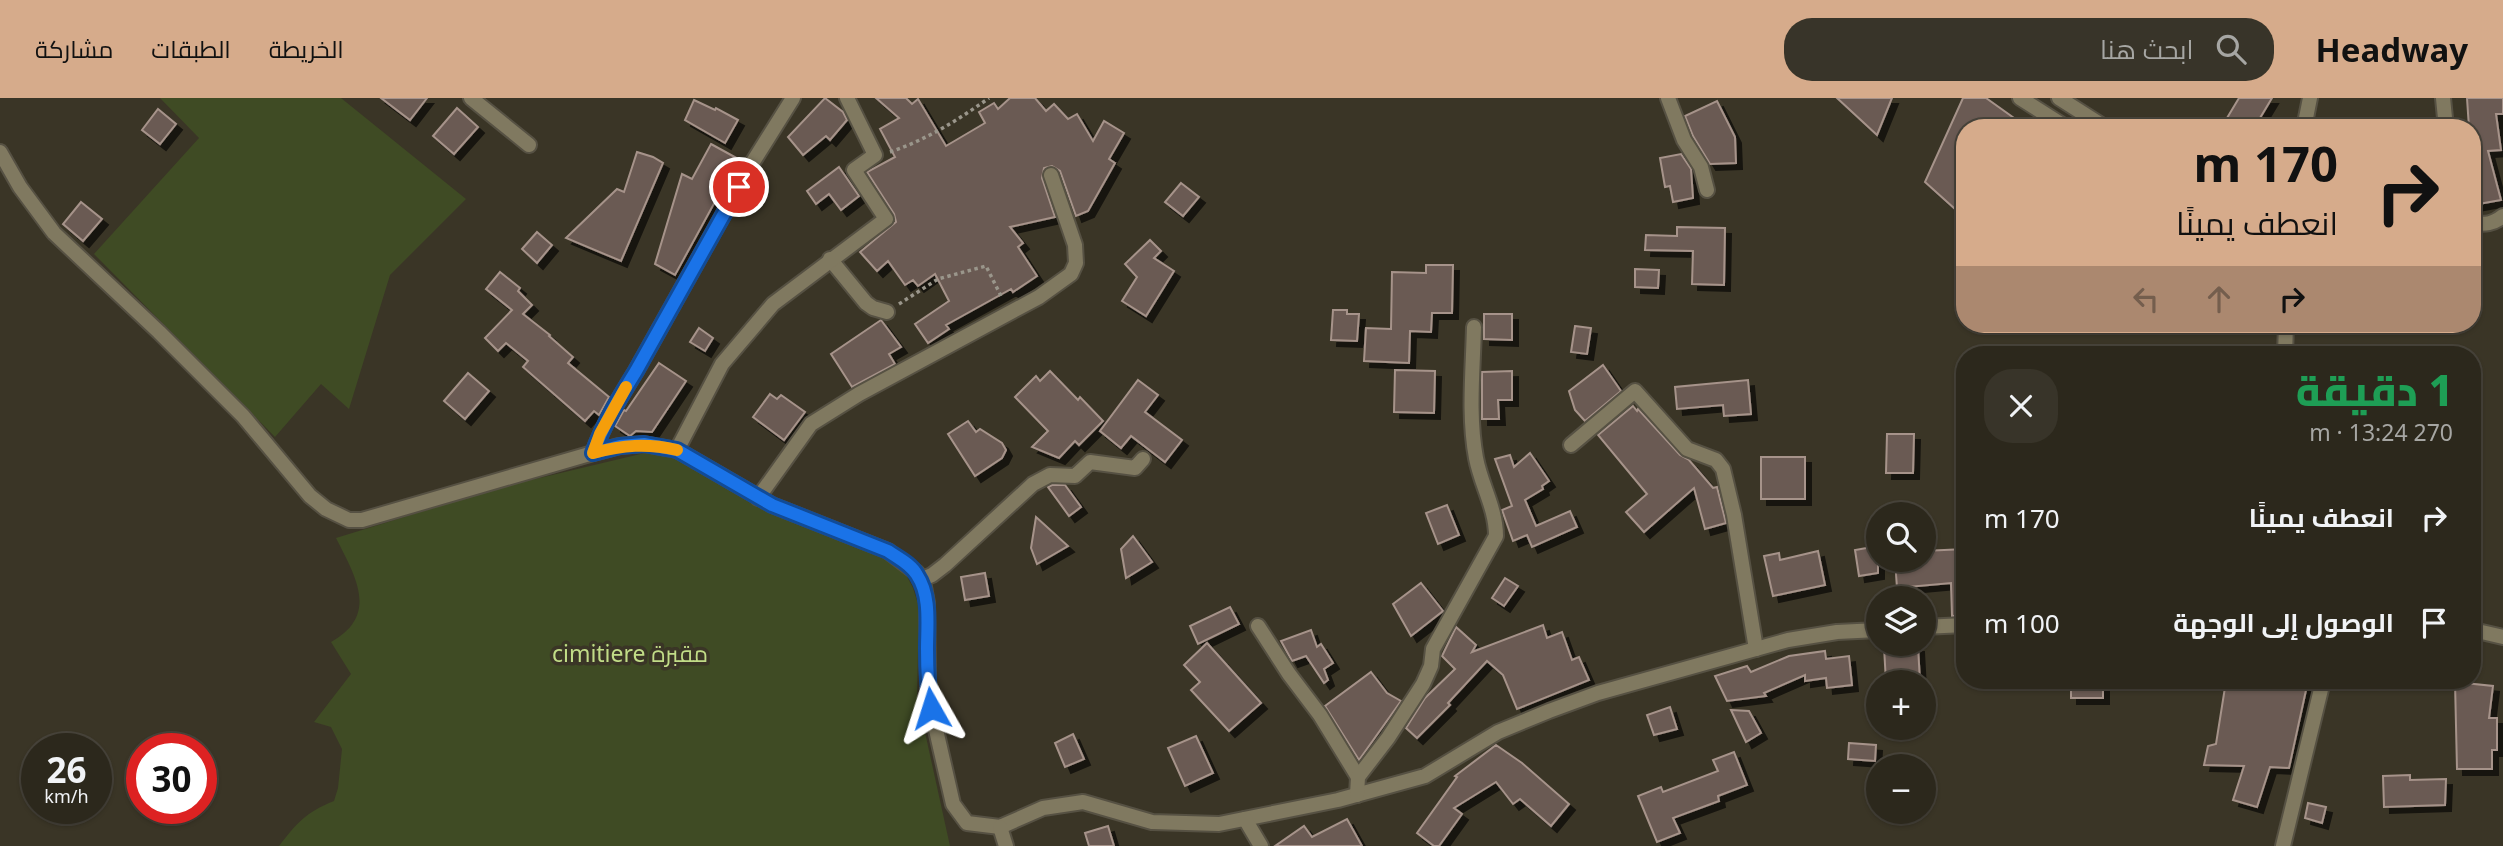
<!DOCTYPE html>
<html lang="ar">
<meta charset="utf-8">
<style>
:root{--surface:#2c281c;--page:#383429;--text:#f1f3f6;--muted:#a6a6a3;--line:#48443b;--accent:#d6ab8b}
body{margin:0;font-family:"Noto Sans",Cairo,sans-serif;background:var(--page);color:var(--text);direction:rtl;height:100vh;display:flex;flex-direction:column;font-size:26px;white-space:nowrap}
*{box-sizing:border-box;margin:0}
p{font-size:23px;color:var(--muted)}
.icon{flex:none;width:38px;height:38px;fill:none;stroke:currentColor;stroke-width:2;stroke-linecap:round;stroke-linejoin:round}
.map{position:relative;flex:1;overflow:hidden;direction:ltr}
.sheet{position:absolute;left:1956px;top:248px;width:525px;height:343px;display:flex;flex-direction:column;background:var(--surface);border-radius:28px;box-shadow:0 2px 5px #0004,0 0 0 2px var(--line);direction:rtl}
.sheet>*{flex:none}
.hud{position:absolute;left:1956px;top:21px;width:525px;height:214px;border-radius:28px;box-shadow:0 2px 5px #0004,0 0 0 2px var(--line);direction:rtl;background:#d6ab8b;color:#111;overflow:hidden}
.buttons{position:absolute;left:1866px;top:404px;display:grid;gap:14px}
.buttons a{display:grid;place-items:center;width:70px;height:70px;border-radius:50%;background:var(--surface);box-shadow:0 2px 5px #0004,0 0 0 2px var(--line);font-size:35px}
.speed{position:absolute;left:21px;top:635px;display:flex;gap:14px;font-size:35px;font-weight:700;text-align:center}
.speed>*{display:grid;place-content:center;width:91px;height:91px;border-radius:50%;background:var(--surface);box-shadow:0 2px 5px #0004,0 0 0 2px var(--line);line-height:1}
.speed small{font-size:18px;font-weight:400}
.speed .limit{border:10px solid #d22;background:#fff;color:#111}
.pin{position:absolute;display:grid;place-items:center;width:60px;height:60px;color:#fff;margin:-30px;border:4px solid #fff;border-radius:50%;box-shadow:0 2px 7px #0007}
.me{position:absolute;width:77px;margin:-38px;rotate:354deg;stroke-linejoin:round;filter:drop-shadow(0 0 5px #0008)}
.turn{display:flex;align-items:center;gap:24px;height:147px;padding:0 28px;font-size:32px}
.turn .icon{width:91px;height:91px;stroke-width:2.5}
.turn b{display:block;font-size:49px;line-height:60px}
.lanes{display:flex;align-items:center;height:66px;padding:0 28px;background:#0003;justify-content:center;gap:35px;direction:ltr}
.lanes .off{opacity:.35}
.round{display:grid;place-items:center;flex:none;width:74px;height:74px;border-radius:28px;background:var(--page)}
.summary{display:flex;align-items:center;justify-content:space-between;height:119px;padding:0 28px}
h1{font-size:42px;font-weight:800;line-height:52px;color:#1e9e55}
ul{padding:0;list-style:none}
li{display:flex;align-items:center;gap:21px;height:105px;padding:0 28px}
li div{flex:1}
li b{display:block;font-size:26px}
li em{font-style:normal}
header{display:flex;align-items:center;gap:42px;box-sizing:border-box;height:98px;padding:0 35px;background:var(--accent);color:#111}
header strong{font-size:33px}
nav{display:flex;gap:38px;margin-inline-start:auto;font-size:24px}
.search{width:490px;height:63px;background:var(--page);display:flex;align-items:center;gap:18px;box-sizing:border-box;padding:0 24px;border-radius:28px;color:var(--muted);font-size:26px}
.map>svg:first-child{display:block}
</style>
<header>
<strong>Headway</strong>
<div class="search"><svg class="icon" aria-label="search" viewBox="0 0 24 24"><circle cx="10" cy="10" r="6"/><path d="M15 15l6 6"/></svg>ابحث هنا</div>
<nav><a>الخريطة</a><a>الطبقات</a><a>مشاركة</a></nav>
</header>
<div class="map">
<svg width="2503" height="748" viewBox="0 0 2503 748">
<defs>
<filter id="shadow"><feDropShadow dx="6" dy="6" stdDeviation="0" flood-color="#0009"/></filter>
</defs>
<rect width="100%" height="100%" fill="#3a3526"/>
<g fill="#3f4b24">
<path d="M160,0H341L466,101L390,177L349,311L321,286L275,339L94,156L199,40Z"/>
<path d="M649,354L673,358L764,412L901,467L913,490L919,509L917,598L950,748H279C297,725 306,714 334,703L338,690L342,651L331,629L314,624L351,576L331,544C380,517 355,478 336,440L502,389Z"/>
</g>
<g fill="#6b5a52" stroke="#a6938a" stroke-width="2" filter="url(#shadow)">
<path d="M381,0H427L410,22Z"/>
<path d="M825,0L843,14L847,22L830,42L826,38L803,57L788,39Z"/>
<path d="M876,0H906L912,6L918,1L946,48L985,25L979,14L994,5L998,11L1010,0H1035L1046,13L1054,6L1068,21L1077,16L1093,43L1104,23L1124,35L1109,61L1115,65L1088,113L1076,118L1060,73L1052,68L1044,70L1042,80L1055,119L1010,129L1023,145L1018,149L1037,178L1013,194L1011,191L946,227L949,231L928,245L915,226L949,203L935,176L918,188L913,182L905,187L888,163L877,173L860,154L896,124L894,116L867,74L895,59L880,31L899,20Z"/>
<path d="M1837,0H1892L1877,37Z"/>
<path d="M1963,0H1986L2028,30H1965V120L1925,84Z"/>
<path d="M2239,0H2272L2254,30H2221Z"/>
<path d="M2467,0H2503V16H2496L2501,52L2488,53L2501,102L2473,107V30H2469Z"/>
<path d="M694,2L715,12L716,10L738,22L725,45L685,22Z"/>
<path d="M1717,3L1735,39L1736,65L1710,66L1693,38L1685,18Z"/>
<path d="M457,10L478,29L454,56L433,38Z"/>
<path d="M158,11L176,26L160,46L142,32Z"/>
<path d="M711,46L742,63L733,80L729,78L675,177L655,166L682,76L692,81Z"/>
<path d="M637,54L653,59L663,65L621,163L566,140L617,91L624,94Z"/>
<path d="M1681,56L1691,71L1693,100L1673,104L1670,88L1665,89L1660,60Z"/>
<path d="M839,69L859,98L841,112L829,96L816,106L807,93Z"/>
<path d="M1181,85L1199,99L1183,118L1165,104Z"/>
<path d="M81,104L102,121L83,143L63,126Z"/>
<path d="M1677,129L1725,130L1724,187L1692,186L1693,153L1645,152L1646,137L1677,138Z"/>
<path d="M537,134L552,147L537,165L522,151Z"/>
<path d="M1150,142L1161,153L1154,160L1174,173L1146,218L1122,203L1137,179L1125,166Z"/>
<path d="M1426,167H1453L1452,215H1432L1431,234L1410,233L1409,265L1364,263L1366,230L1391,231L1392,174L1426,175Z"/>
<path d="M1635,171L1659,172L1658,190L1635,189Z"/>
<path d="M500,174L520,190L518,193L532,207L523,216L550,237L549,238L573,259L568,265L609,299L599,317L594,313L585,323L523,269L528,263L506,245L498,253L485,240L512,212L486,191Z"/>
<path d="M1333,212H1347V216H1359L1357,243L1331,242Z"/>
<path d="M1484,216H1512V242L1484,241Z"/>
<path d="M881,222L901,249L889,256L895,266L852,289L831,256Z"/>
<path d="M1575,228L1591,230L1587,256L1571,254Z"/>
<path d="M699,230L713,240L705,253L690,244Z"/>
<path d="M659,265L686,283L652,334L636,333L630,338L615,328L624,312L626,313Z"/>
<path d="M1603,267L1621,293L1585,323L1575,312L1569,293Z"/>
<path d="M1395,272L1435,273L1434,315L1394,314Z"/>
<path d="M1050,273L1078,302L1080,299L1103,323L1079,347L1075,343L1059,360L1032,349L1048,333L1015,299L1036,278L1040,283Z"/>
<path d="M1512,273V302H1498L1499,321H1482V274Z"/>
<path d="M468,275L489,293L465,321L444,303Z"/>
<path d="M1138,282L1158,297L1145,314L1182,342L1165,364L1131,338L1121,350L1100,333Z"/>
<path d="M1748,282L1751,316L1724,318L1723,307L1677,311L1675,289Z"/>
<path d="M770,296L777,301L781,297L805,314L784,342L753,319Z"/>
<path d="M1633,308L1637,313L1638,311L1680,357L1689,362L1713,390L1717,389L1726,425L1705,431L1694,390L1644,434L1626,414L1647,396L1598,337Z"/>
<path d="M968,323L976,334L980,331L1002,345L1006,352L1002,360L975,378L948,336Z"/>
<path d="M1887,336H1914L1913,375H1886Z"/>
<path d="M1530,355L1549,383L1542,388L1543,391L1525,402L1536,428L1570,413L1577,429L1532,449L1527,437L1513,443L1502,412L1512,408L1495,361L1510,357L1514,369Z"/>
<rect x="1761" y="359" width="44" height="42"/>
<path d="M1052,387H1065L1081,409L1069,418L1048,389Z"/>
<path d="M1447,407L1459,437L1438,446L1426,415Z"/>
<path d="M1036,419L1068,448L1037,466L1031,450Z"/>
<path d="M1133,438L1152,464L1126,480L1121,451Z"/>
<path d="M1878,448V475L1859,478L1855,452Z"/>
<path d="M1965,451V517L1952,518L1951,485L1897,490L1895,462H1923V453Z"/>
<path d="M1818,453L1825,487L1773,498L1764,458L1779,455L1780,462Z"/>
<path d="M985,475L989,498L965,502L961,479Z"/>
<path d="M1505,480L1518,488L1504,508L1492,500Z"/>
<path d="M1421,485L1443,513L1411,538L1393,506Z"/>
<path d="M1230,509L1239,526L1198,546L1190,528Z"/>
<path d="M1543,527L1547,540L1562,534L1572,562L1579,559L1589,582L1517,611L1503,577L1487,563L1448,605L1450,607L1417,640L1406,630L1425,600L1455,571L1442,558L1456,529L1476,547L1472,554Z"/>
<path d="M1311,532L1317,549L1321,546L1333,565L1324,571L1328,582L1324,585L1306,558L1292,563L1281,543Z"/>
<path d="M1207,545L1261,605L1229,633L1191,592L1200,584L1184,567Z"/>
<path d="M1918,548L1920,584H1886L1884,549Z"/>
<path d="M1825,553L1826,561L1849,558L1852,587L1827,590L1826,580L1805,583V577L1764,595L1766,598L1727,603L1715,578L1747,568L1751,574L1789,558Z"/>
<path d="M1371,574L1387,595L1401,603L1359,662L1325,608Z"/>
<rect x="2071" y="583" width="32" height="17"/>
<path d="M2226,583H2308L2289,670L2270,669L2257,709L2233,702L2244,668L2204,667L2208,648L2216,646Z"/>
<path d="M2455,584L2493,588L2489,620H2497V652H2492V671H2457Z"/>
<path d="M1670,609L1677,631L1654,637L1647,617Z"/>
<path d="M1731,612L1749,613L1761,635L1746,644Z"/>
<path d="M1073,636L1084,661L1065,669L1055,645Z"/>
<path d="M1196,638L1213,675L1185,688L1168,650Z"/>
<path d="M1849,645L1876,647L1875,663L1848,661Z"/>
<path d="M1496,647L1522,665L1569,706L1551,728L1520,701L1513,706L1496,684L1454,710L1462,716L1439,748H1434L1417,735L1457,679L1455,678Z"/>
<path d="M1734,654L1747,687L1718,698L1719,703L1673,720L1680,735L1657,744L1638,698L1661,689L1663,694L1718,673L1713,662Z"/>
<path d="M2410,677V682L2446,681L2445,707L2384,709L2383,678Z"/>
<path d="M2308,705L2326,709L2322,725L2305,720Z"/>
<path d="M1347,721L1362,748H1275L1304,728L1312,739Z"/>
<path d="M1108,728L1114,748H1089L1085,735Z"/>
</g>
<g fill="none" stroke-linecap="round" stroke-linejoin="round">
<g stroke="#565143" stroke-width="18">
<g id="street">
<path d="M471,0L529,47"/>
<path d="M793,0L751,67L636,273C620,299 604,325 593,355L619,348L644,346L677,352L772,407L888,453L917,475L924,489L927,505L928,588L931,610L953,706L967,725L1000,729L1043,710L1083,704L1152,724L1219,726L1338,702L1425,678L1498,634L1549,613L1598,595L1788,542L1837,534L1878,532"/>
<path d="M1668,0L1684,42L1701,69L1707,92"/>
<path d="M2020,0L2067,30"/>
<path d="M2059,0L2106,30"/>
<path d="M2443,0L2446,30"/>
<path d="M2304,30L2310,0"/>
<path d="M0,54L20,89L54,135L159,234L243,318L310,398L326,411L349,422H362L593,355"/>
<path d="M2473,125C2485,127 2493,126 2503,118"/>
<path d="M830,161L866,205L873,210L887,214"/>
<path d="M2285,257L2286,226"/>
<path d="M1571,347L1635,293L1687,351L1716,362L1723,371L1734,417L1756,551"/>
<path d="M677,352L722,266L773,206L886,121L854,72L875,57L847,0"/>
<path d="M758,400L811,326L859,296L1039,199L1071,176L1076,165L1075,147L1051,77"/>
<path d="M920,482L932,477L945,467L1033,386L1050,377L1075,378L1090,364L1135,370L1143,361"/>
<path d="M1258,528L1289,576L1320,617L1358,679"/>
<path d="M1923,529L1965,527"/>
<path d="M2473,532L2503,539"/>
<path d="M1357,697L1358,679L1388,640L1423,586L1431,568L1433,551L1496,438C1496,410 1481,387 1476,360C1468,317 1473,272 1474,229"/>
<path d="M1245,721L1261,748"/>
<path d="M1000,729L1006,748"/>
<path d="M2283,748L2323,583"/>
</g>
</g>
<g stroke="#9a968b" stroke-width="3.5" stroke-dasharray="3.5 3.5" stroke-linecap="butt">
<path d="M890,54C926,42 958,22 989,0"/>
<path d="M899,206L938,181L986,168L1002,200"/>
</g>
<use href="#street" stroke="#807960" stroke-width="14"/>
</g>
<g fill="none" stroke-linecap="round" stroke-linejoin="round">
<g stroke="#114b97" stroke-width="18">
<path id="route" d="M739,89L636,273C620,299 604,325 593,355L620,348L644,346L677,352L772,407L888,453C898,460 911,466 917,477C931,498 927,527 927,551C927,571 928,591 931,610"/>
</g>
<use href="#route" stroke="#1a73e8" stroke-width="12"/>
<path stroke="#f59e0b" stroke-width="12" d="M626,289L600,336L593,355C623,347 647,345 677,352"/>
</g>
<g text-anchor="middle" stroke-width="7" stroke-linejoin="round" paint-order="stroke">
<g font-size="23" fill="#c1dc87" stroke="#3a3526">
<text x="630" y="564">cimitiere مقبرة</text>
</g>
</g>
</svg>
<div class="buttons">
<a><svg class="icon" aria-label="search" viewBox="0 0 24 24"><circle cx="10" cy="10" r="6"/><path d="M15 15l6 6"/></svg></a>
<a><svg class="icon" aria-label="layers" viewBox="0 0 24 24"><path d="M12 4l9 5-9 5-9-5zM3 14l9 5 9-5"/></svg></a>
<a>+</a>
<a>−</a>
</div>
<div class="speed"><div>26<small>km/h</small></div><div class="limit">30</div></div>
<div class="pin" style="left:739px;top:89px;background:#d93025"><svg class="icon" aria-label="arrive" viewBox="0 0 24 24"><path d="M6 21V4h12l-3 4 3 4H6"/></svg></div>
<svg class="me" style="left:931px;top:610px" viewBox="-20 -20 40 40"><path d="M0-17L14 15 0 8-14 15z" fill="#1a73e8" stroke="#fff" stroke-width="4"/></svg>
<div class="hud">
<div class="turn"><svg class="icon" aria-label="right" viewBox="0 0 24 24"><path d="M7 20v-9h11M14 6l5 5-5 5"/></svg><div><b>170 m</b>انعطف يمينًا</div></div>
<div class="lanes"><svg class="icon off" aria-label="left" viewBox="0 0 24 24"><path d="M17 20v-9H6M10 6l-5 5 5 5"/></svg><svg class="icon off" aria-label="ahead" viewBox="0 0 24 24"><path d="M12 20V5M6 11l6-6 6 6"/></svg><svg class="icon" aria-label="right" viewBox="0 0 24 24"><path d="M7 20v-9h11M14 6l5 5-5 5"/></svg></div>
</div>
<section class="sheet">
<div class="summary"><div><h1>1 دقيقة</h1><p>270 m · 13:24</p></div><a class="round"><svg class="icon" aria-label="close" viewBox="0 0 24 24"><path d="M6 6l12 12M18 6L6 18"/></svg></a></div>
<ul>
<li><svg class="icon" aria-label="right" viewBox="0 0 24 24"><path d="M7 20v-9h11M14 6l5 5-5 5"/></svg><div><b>انعطف يمينًا</b></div><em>170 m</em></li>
<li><svg class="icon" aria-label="arrive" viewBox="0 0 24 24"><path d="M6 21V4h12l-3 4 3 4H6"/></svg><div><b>الوصول إلى الوجهة</b></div><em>100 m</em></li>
</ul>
</section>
</div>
